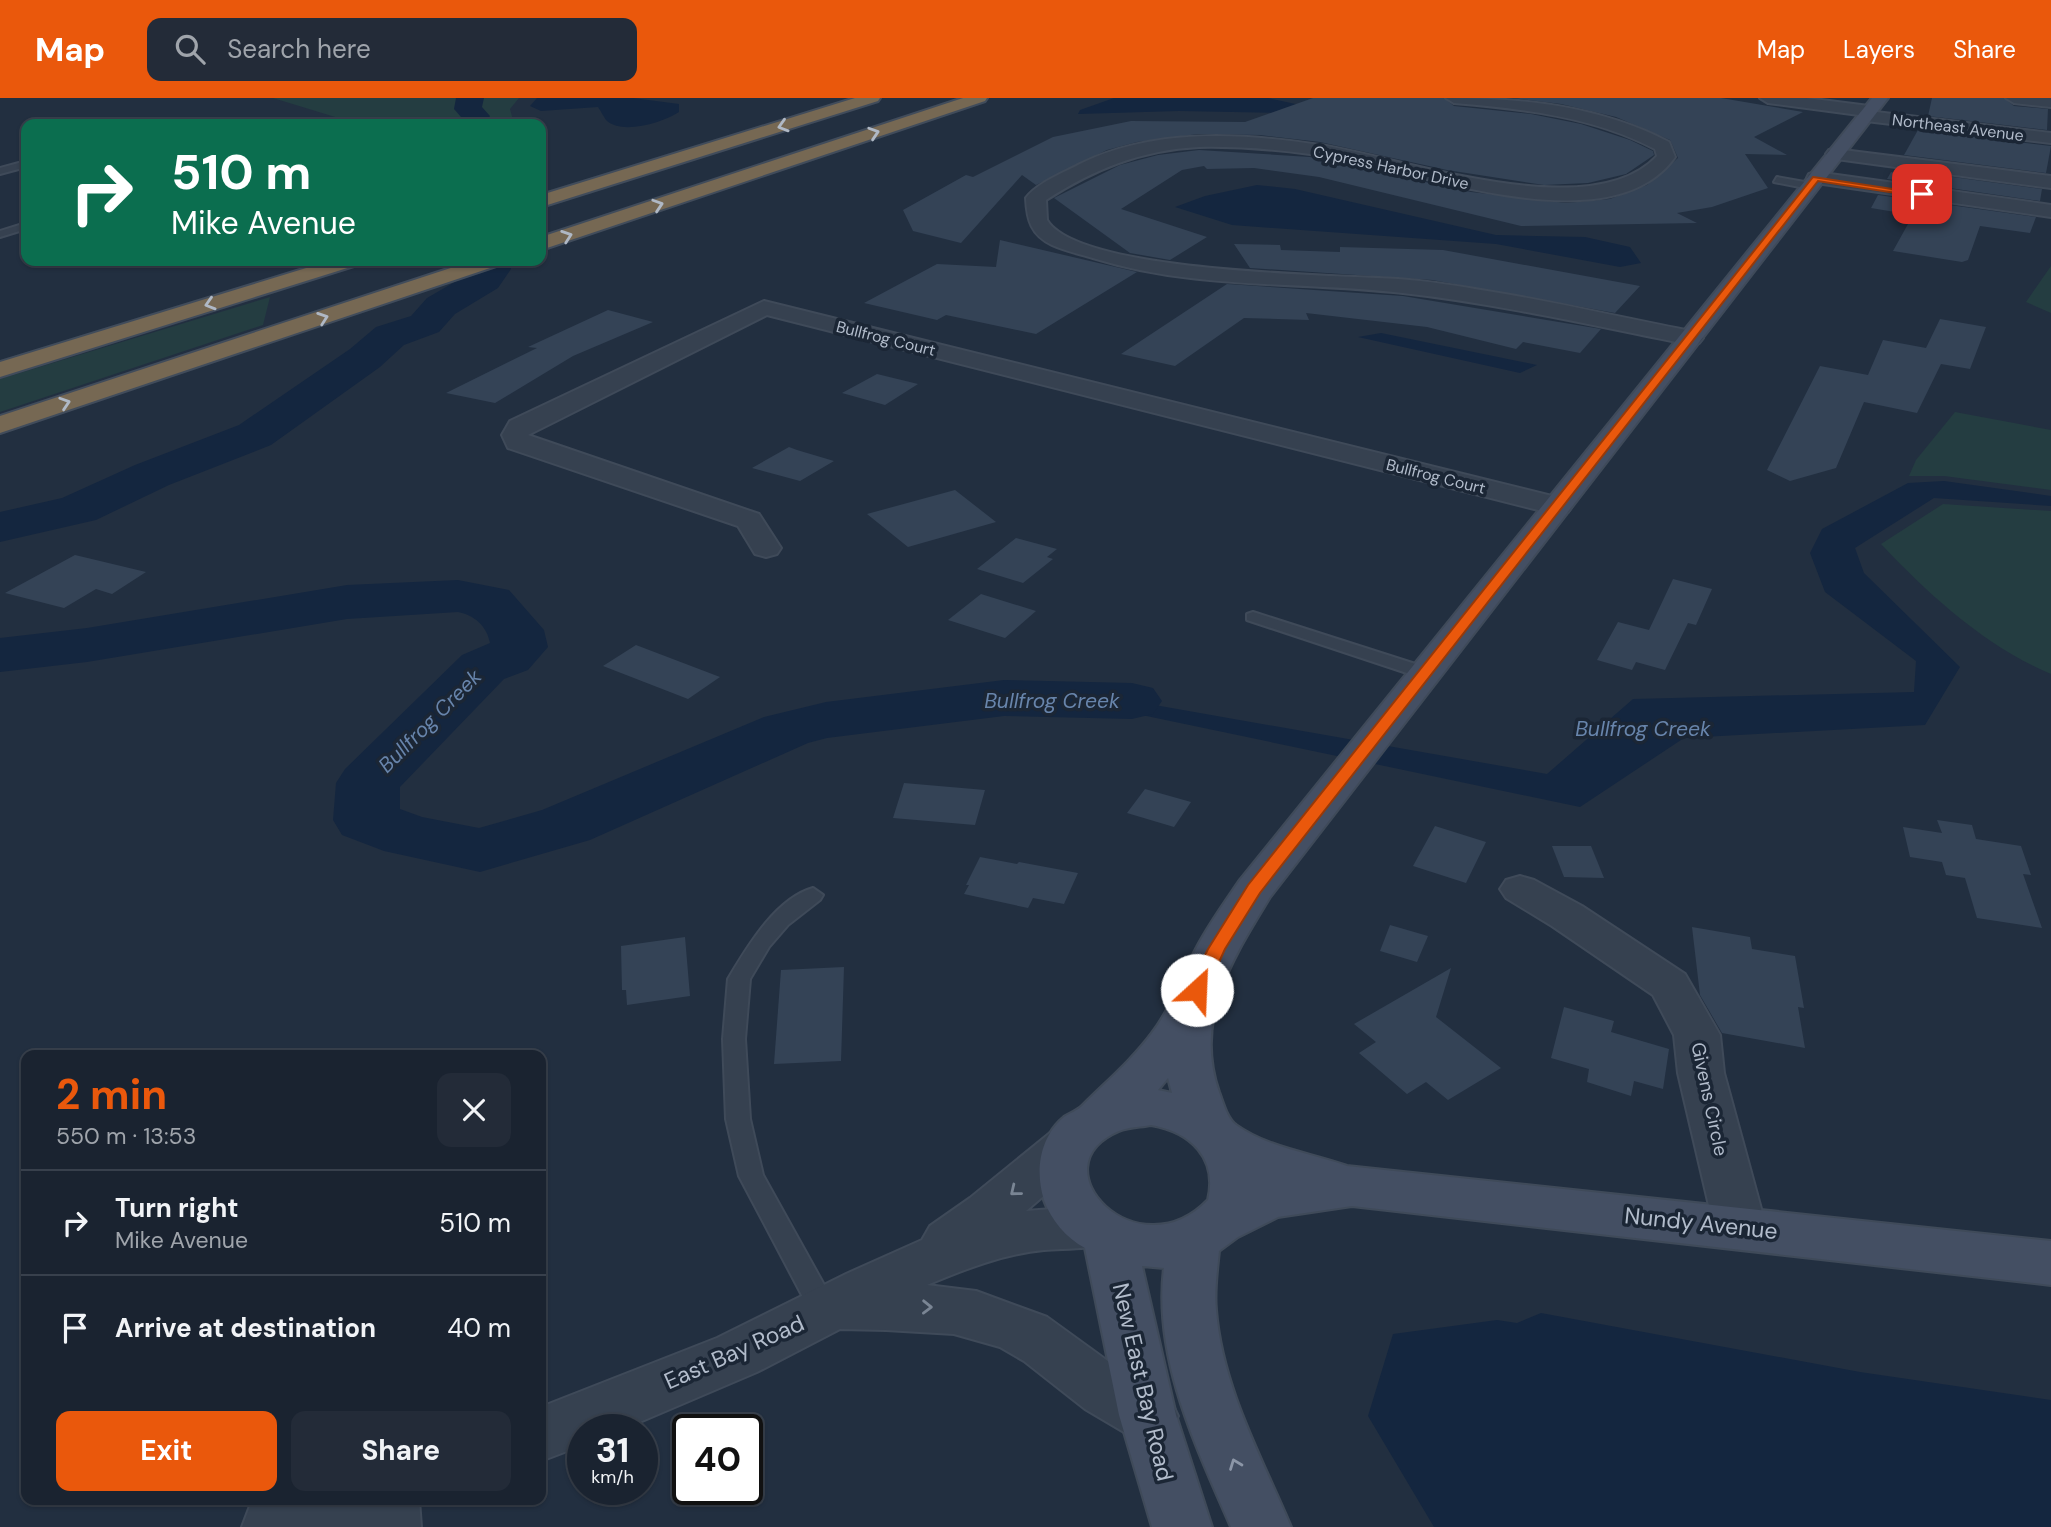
<!DOCTYPE html>
<meta charset="utf-8">
<style>
:root{--surface:#1a2330;--page:#232b38;--text:#f1f3f6;--muted:#9fa4ab;--line:#38404c;--accent:#ea580c}
body{margin:0;font-family:"DM Sans",sans-serif;background:var(--page);color:var(--text);height:100vh;display:flex;flex-direction:column;font-size:26px;white-space:nowrap}
*{box-sizing:border-box;margin:0}
p{font-size:23px;color:var(--muted)}
.icon{flex:none;width:38px;height:38px;fill:none;stroke:currentColor;stroke-width:2;stroke-linecap:round;stroke-linejoin:round}
.map{position:relative;flex:1;overflow:hidden}
.drawer{position:absolute;left:21px;top:952px;width:525px;height:455px;display:flex;flex-direction:column;background:var(--surface);border-radius:14px;box-shadow:0 2px 5px #0004,0 0 0 2px var(--line)}
.drawer>*{flex:none}
.banner{position:absolute;left:21px;top:21px;width:525px;height:147px;border-radius:14px;box-shadow:0 2px 5px #0004,0 0 0 2px var(--line);background:#0b6e4f;color:#fff;overflow:hidden}
.speed{position:absolute;left:567px;top:1316px;display:flex;gap:14px;font-size:35px;font-weight:700;text-align:center}
.speed>*{display:grid;place-content:center;width:91px;height:91px;border-radius:50%;background:var(--surface);box-shadow:0 2px 5px #0004,0 0 0 2px var(--line);line-height:1}
.speed small{font-size:18px;font-weight:400}
.speed .limit{border:4px solid #111;border-radius:10px;background:#fff;color:#111}
.pin{position:absolute;display:grid;place-items:center;width:60px;height:60px;color:#fff;margin:-30px;border-radius:14px;box-shadow:0 4px 10px #0006}
.me{position:absolute;width:77px;margin:-38px;rotate:25deg;stroke-linejoin:round;filter:drop-shadow(0 0 5px #0008)}
.turn{display:flex;align-items:center;gap:24px;height:147px;padding:0 35px;font-size:32px}
.turn .icon{width:91px;height:91px;stroke-width:2.5}
.turn b{display:block;font-size:49px;line-height:60px}
.round{display:grid;place-items:center;flex:none;width:74px;height:74px;border-radius:14px;background:var(--page)}
.head{display:flex;align-items:center;justify-content:space-between;height:119px;padding:0 35px}
h1{font-size:42px;font-weight:700;line-height:52px;color:var(--accent)}
.cta{display:flex;gap:14px;margin-top:auto;padding:14px 35px}
.cta a{flex:1;height:80px;border-radius:14px;background:var(--accent);color:#fff;font-size:28px;font-weight:700;line-height:80px;text-align:center}
.cta a+a{background:var(--page);color:var(--text)}
ul{padding:0;list-style:none}
li{display:flex;align-items:center;gap:21px;height:105px;padding:0 35px;border-top:2px solid var(--line)}
li div{flex:1}
li b{display:block;font-size:26px}
li em{font-style:normal}
header{display:flex;align-items:center;gap:42px;box-sizing:border-box;height:98px;padding:0 35px;background:var(--accent);color:#fff}
header strong{font-size:33px}
nav{display:flex;gap:38px;margin-inline-start:auto;font-size:24px}
.search{width:490px;height:63px;background:var(--page);display:flex;align-items:center;gap:18px;box-sizing:border-box;padding:0 24px;border-radius:14px;color:var(--muted);font-size:26px}
.map>svg:first-child{display:block}
</style>
<header>
<strong>Map</strong>
<div class="search"><svg class="icon" aria-label="search" viewBox="0 0 24 24"><circle cx="10" cy="10" r="6"/><path d="M15 15l6 6"/></svg>Search here</div>
<nav><a>Map</a><a>Layers</a><a>Share</a></nav>
</header>
<div class="map">
<svg width="2051" height="1429" viewBox="0 0 2051 1429">
<rect width="100%" height="100%" fill="#222f40"/>
<g fill="#243d41">
<path d="M273,0H519L510,11L514,26H358Z"/>
<path d="M2051,168V215L2026,204Z"/>
<path d="M270,199L263,227L0,314V281Z"/>
<path d="M1955,314L2051,332V392L1944,378H1909L1916,362Z"/>
<path d="M1943,406L2051,413V576C1986,549 1929,497 1881,446Z"/>
</g>
<g fill="#14263f">
<path d="M537,0H633L679,6V14C664,24 623,37 607,23C604,20 601,13 598,9L541,13L530,8Z"/>
<path d="M1114,0H1268L1342,16L1179,13L1078,16L1080,12Z"/>
<path d="M1257,87L1295,91L1496,137L1585,139L1630,149L1641,165L1620,169L1496,146L1232,127L1175,109L1205,98Z"/>
<path d="M1381,235L1537,267L1520,275L1358,239Z"/>
<path d="M1944,383L2051,398V408L1934,400L1855,450L1864,475L1960,569L1925,627L1684,640L1580,709L1113,611L1132,603L1547,676L1633,601L1914,594L1916,563L1825,494L1810,455L1822,431L1908,385Z"/>
<path d="M1541,1215L1860,1274L2051,1302V1429H1434L1368,1318L1393,1236L1497,1222L1517,1225Z"/>
</g>
<g fill="none" stroke-linecap="round" stroke-linejoin="round">
<g fill="#14263f" fill-rule="evenodd">
<path d="M456,0H484L482,9L490,18L485,26H457L461,19L454,11Z"/>
<path d="M474,163H510L511,171L498,190L455,216L439,234L404,247L380,269L271,347L169,387L96,422L0,444V414L62,400L135,367L239,327L350,251L376,229L411,218L427,200L472,174Z"/>
<path d="M458,482L509,492L544,532L548,549L528,572L504,581L400,689V711L422,719L479,730L542,712L764,619L826,604L1004,582L1132,585L1153,590L1162,603L1153,616L1132,621L1004,618L827,640L808,645L590,742L480,774L384,753L342,737L333,722L336,685L345,671L462,557L490,545C487,528 474,517 458,514L347,521L87,564L0,574V540L87,530L347,487Z"/>
</g>
</g>
<g fill="#344356">
<path d="M1313,0H1444L1454,8L1531,16L1581,26L1630,42L1653,53L1654,57L1626,76L1588,85L1544,87L1447,72L1320,44L1260,37L1198,36L1137,44L1107,52L1036,87L1022,77L961,145L913,133L903,112L966,77L973,79L1053,39L1131,23L1245,24Z"/>
<path d="M1513,0H1721L1803,14L1754,39L1787,57L1745,56L1768,90L1712,109L1677,115L1697,125L1521,128L1319,79L1254,70L1207,71L1204,68L1182,72L1121,111L1207,139L1170,162L1130,155L1054,100L1120,67L1158,57L1199,52L1310,59L1471,94L1566,105L1610,101L1647,87L1678,60L1670,42L1616,19L1561,6Z"/>
<path d="M1932,0H2004L2014,8L2048,11L2047,32L1928,18Z"/>
<path d="M1918,32L2051,48L2046,75L1904,57Z"/>
<path d="M1901,72L2042,91L2040,103L1887,81L1891,74L1900,76Z"/>
<path d="M1878,97L2036,119L2030,135L1980,128L1968,162L1962,164L1893,153L1913,117L1871,110Z"/>
<path d="M1000,142L1137,174L1036,236L946,217L937,222L864,205L937,166L996,169Z"/>
<path d="M1234,146L1280,147L1281,152L1340,154V149L1443,152L1640,188L1615,215L1432,182L1250,170Z"/>
<path d="M1227,186L1403,198L1601,231L1580,255L1523,244L1516,251L1427,229L1306,215L1309,222L1244,220L1175,268L1121,256Z"/>
<path d="M608,212L653,224L573,258L495,305L446,295L537,250L528,249Z"/>
<path d="M1940,221L1986,229L1970,271L1941,266L1917,315L1864,304L1836,370L1790,383L1767,372L1820,268L1868,277L1883,242L1926,250Z"/>
<path d="M877,276L918,286L885,307L842,295Z"/>
<path d="M789,349L797,352L834,363L800,383L752,370Z"/>
<path d="M955,392L996,424L908,449L867,416Z"/>
<path d="M1016,440L1057,451L1047,459L1053,461L1023,485L977,471Z"/>
<path d="M75,457L146,474L112,496L96,491L64,510L5,495Z"/>
<path d="M1673,481L1712,491L1696,527L1688,525L1665,572L1636,564L1632,572L1597,562L1618,524L1649,532Z"/>
<path d="M981,496L1036,513L1005,540L948,522Z"/>
<path d="M636,547L720,579L688,601L603,568Z"/>
<path d="M904,685L985,692L975,727L893,720Z"/>
<path d="M1145,691L1191,704L1174,729L1127,715Z"/>
<path d="M1937,722L1972,727L1976,741L2021,748L2031,777L2023,776L2042,830L1977,820L1965,780L1946,777L1942,764L1910,759L1903,729L1942,735Z"/>
<path d="M1435,728L1486,744L1466,785L1413,768Z"/>
<path d="M1552,748H1591L1604,780L1564,779Z"/>
<path d="M980,759L1017,766L1019,764L1078,775L1064,806L1033,800L1028,810L964,796L969,787H966Z"/>
<path d="M1390,827L1428,838L1417,864L1380,853Z"/>
<path d="M1692,829L1750,839L1752,851L1795,858L1804,910L1798,909L1805,950L1722,935L1700,897Z"/>
<path d="M685,839L690,898L627,907L626,892H622L621,848Z"/>
<path d="M844,869L841,963L774,966L781,872Z"/>
<path d="M1451,870L1436,919L1501,970L1448,1002L1426,984L1407,996L1359,955L1376,944L1354,926Z"/>
<path d="M1564,909L1614,923L1611,934L1669,951L1663,991L1634,983L1631,998L1587,984L1589,971L1551,960Z"/>
</g>
<g fill="none" stroke-linecap="round" stroke-linejoin="round">
<g stroke="#3f4a59" stroke-width="4">
<g id="lane">
<path d="M26,63V69L0,76V70Z"/>
<path d="M1777,79L1810,85L1815,88L1810,91L1774,84Z"/>
<path d="M26,125V131L0,139V133Z"/>
<path d="M1253,514L1431,571L1434,575L1431,579H1419L1247,522V516Z"/>
<path d="M813,790L823,797L820,802L788,827L769,849L750,881L745,941L750,1021L763,1077L838,1212L834,1220L824,1224L814,1220L739,1078L726,1021L723,941L728,881L731,876C749,846 777,800 813,790Z"/>
</g>
</g>
<g stroke="#3f4a59" stroke-width="4">
<g id="street">
<path d="M1446,0C1524,0 1599,8 1669,44L1675,59C1613,146 1431,78 1347,62C1298,53 1248,48 1199,49C1141,52 1094,71 1046,102L1047,122C1079,175 1334,177 1398,181C1428,183 1458,188 1487,193C1556,204 1623,220 1691,233L1699,235L1703,240L1699,245L1691,247C1596,228 1500,206 1403,195C1299,183 1195,192 1093,160C1080,156 1065,153 1052,147C1031,137 1027,122 1026,100C1037,85 1063,75 1080,66C1153,30 1241,35 1320,47C1405,60 1591,129 1657,58L1655,51C1592,18 1523,11 1454,5Z"/>
<path d="M1760,0H1806L1869,8L1875,10L1876,14L2051,35V45L1866,23L1860,22L1859,17L1768,5Z"/>
<path d="M2006,0H2051V9L2014,5Z"/>
<path d="M1835,51L2051,78V90L1829,60L1826,56L1829,52Z"/>
<path d="M1816,74L2051,107V119L1809,84L1807,80L1809,76Z"/>
<path d="M764,203L1568,402L1572,408L1568,414L1558,417L767,217L528,337L759,416L781,450L777,456L766,459L755,456L738,428L508,350L502,337L510,323Z"/>
<path d="M1520,778L1534,782L1582,808L1685,876L1720,937L1724,975L1766,1129L1758,1144L1740,1150L1722,1144L1714,1129L1678,975L1674,937L1653,897L1552,828L1506,800L1500,791L1506,782Z"/>
<path d="M1067,1030L1084,1035L1092,1049L1084,1063L1026,1113L1091,1108L1109,1114L1117,1129L1109,1144C1087,1152 1067,1150 1044,1152C1003,1156 965,1171 927,1187L976,1193L1047,1219L1116,1269L1169,1299L1178,1318L1169,1337L1149,1344L1129,1337L1085,1311L1024,1263L1000,1249L954,1236L886,1232L840,1231L757,1274L621,1332H583V1347L541,1363V1309L717,1240L846,1176L922,1142L930,1128L970,1100L1050,1035Z"/>
<path d="M266,1402H419L421,1429H242L250,1408Z"/>
</g>
</g>
<g stroke="#3f4a59" stroke-width="4">
<path id="secondary" d="M1872,0H1888L1270,799C1233,860 1193,920 1219,994C1223,1004 1227,1021 1236,1027C1268,1050 1311,1055 1347,1068L2051,1143V1187L1352,1108L1278,1119L1238,1139L1219,1153C1217,1173 1214,1193 1216,1212C1222,1289 1262,1360 1291,1429H1231C1196,1348 1153,1261 1164,1170L1142,1168L1176,1317L1212,1429H1152L1119,1317L1085,1150C1066,1140 1051,1122 1044,1102C1035,1074 1039,1040 1064,1019C1070,1015 1077,1013 1082,1008C1106,984 1132,962 1152,935C1172,909 1181,878 1197,849C1209,826 1225,804 1240,782ZM1168,980L1172,995L1158,992ZM1151,1027C1191,1034 1218,1060 1208,1102C1138,1175 1034,1069 1119,1033C1128,1029 1141,1029 1151,1027Z"/>
</g>
<g stroke="#414c5b" stroke-width="4">
<g id="highway">
<path d="M855,0H880L878,3L541,109V97Z"/>
<path d="M963,0H987L985,3L541,152V139Z"/>
<path d="M329,163H361L357,167L0,279V264Z"/>
<path d="M472,163H503L499,167L0,335V318Z"/>
</g>
</g>
<use href="#lane" fill="#364150" fill-rule="evenodd"/>
<use href="#street" fill="#364150" fill-rule="evenodd"/>
<use href="#secondary" fill="#444f63" fill-rule="evenodd"/>
<use href="#highway" fill="#766853" fill-rule="evenodd"/>
</g>
<defs><path id="oneway-chevron" d="M-2-3.5L2.5 0L-2 3.5" fill="none" stroke-width="1.6" stroke-linecap="round" stroke-linejoin="round" transform="scale(1.75)"/></defs>
<g stroke="#afb8c5">
<use href="#oneway-chevron" transform="translate(783 28) rotate(163)"/>
<use href="#oneway-chevron" transform="translate(874 35) rotate(-18)"/>
<use href="#oneway-chevron" transform="translate(658 107) rotate(-18)"/>
<use href="#oneway-chevron" transform="translate(567 138) rotate(-19)"/>
<use href="#oneway-chevron" transform="translate(210 206) rotate(163)"/>
<use href="#oneway-chevron" transform="translate(323 220) rotate(-19)"/>
<use href="#oneway-chevron" transform="translate(65 305) rotate(-18)"/>
</g>
<g stroke="#7a8594">
<use href="#oneway-chevron" transform="translate(1015 1093) rotate(141)"/>
<use href="#oneway-chevron" transform="translate(927 1209) rotate(1)"/>
</g>
<use stroke="#8c96a7" href="#oneway-chevron" transform="translate(1235 1366) rotate(-111)"/>
<path fill="#ea580c" stroke="#983908" stroke-width="2" d="M1813,79L1925,96L1922,99L1818,83L1260,795L1225,851L1204,897H1191L1188,892L1208,851L1248,787Z"/>
<g text-anchor="middle" stroke-width="7" stroke-linejoin="round" paint-order="stroke">
<g font-size="16" fill="#b2bccb" stroke="#1b2635">
<text transform="translate(1958 29) rotate(7)" y="6">Northeast Avenue</text>
<text transform="translate(1391 69) rotate(12)" y="6">Cypress Harbor Drive</text>
<text transform="translate(886 240) rotate(14)" y="6">Bullfrog Court</text>
<text transform="translate(1436 378) rotate(14)" y="6">Bullfrog Court</text>
</g>
<g font-size="19" fill="#b2bccb" stroke="#1b2635">
<text transform="translate(1710 1001) rotate(78)" y="7">Givens Circle</text>
</g>
<g font-size="21" font-style="italic" fill="#6885ac" stroke="#1b2635">
<text x="1052" y="610">Bullfrog Creek</text>
<text transform="translate(430 623) rotate(-45)" y="7">Bullfrog Creek</text>
<text x="1643" y="638">Bullfrog Creek</text>
</g>
<g font-size="23" fill="#b2bccb" stroke="#1b2635">
<text transform="translate(1701 1125) rotate(6)" y="8">Nundy Avenue</text>
<text transform="translate(734 1254) rotate(-24)" y="8">East Bay Road</text>
<text transform="translate(1143 1284) rotate(77)" y="8">New East Bay Road</text>
</g>
</g>
</svg>
<div class="speed"><div>31<small>km/h</small></div><div class="limit">40</div></div>
<div class="pin" style="left:1922px;top:96px;background:#d93025"><svg class="icon" aria-label="arrive" viewBox="0 0 24 24"><path d="M6 21V4h12l-3 4 3 4H6"/></svg></div>
<svg class="me" style="left:1197px;top:892px" viewBox="-20 -20 40 40"><circle r="19" fill="#fff"/><path d="M0-13L10 11 0 6-10 11z" fill="#ea580c"/></svg>
<div class="banner">
<div class="turn"><svg class="icon" aria-label="right" viewBox="0 0 24 24"><path d="M7 20v-9h11M14 6l5 5-5 5"/></svg><div><b>510 m</b>Mike Avenue</div></div>
</div>
<section class="drawer">
<div class="head"><div><h1>2 min</h1><p>550 m · 13:53</p></div><a class="round"><svg class="icon" aria-label="close" viewBox="0 0 24 24"><path d="M6 6l12 12M18 6L6 18"/></svg></a></div>
<ul>
<li><svg class="icon" aria-label="right" viewBox="0 0 24 24"><path d="M7 20v-9h11M14 6l5 5-5 5"/></svg><div><b>Turn right</b><p>Mike Avenue</p></div><em>510 m</em></li>
<li><svg class="icon" aria-label="arrive" viewBox="0 0 24 24"><path d="M6 21V4h12l-3 4 3 4H6"/></svg><div><b>Arrive at destination</b></div><em>40 m</em></li>
</ul>
<div class="cta"><a>Exit</a><a>Share</a></div>
</section>
</div>
